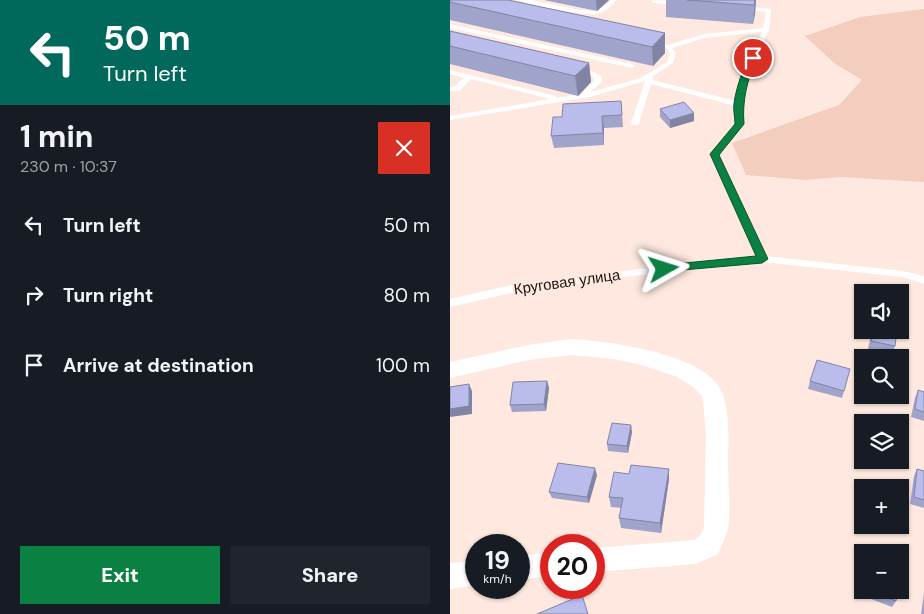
<!DOCTYPE html>
<meta charset="utf-8">
<style>
:root{--surface:#171b24;--page:#20242c;--text:#f1f3f6;--muted:#9ea1a6;--accent:#0b8043}
body{margin:0;font-family:"DM Sans",sans-serif;background:var(--page);color:var(--text);height:100vh;display:flex;flex-direction:column;font-size:19px;white-space:nowrap}
*{box-sizing:border-box;margin:0}
p{font-size:16px;color:var(--muted)}
.icon{flex:none;width:28px;height:28px;fill:none;stroke:currentColor;stroke-width:2;stroke-linecap:round;stroke-linejoin:round}
.map{position:relative;flex:1;overflow:hidden}
.panel{display:flex;flex-direction:column;background:var(--surface);width:450px}
.panel>*{flex:none}
.hud{background:#00695c;color:#fff;overflow:hidden}
.fabs{position:absolute;left:404px;top:284px;display:grid;gap:10px}
.fabs a{display:grid;place-items:center;width:55px;height:55px;border-radius:0px;background:var(--surface);box-shadow:0 1px 4px #0004;font-size:25px}
.speed{position:absolute;left:15px;top:534px;display:flex;gap:10px;font-size:25px;font-weight:700;text-align:center}
.speed>*{display:grid;place-content:center;width:65px;height:65px;border-radius:50%;background:var(--surface);box-shadow:0 1px 4px #0004;line-height:1}
.speed small{font-size:12px;font-weight:400}
.speed .limit{border:8px solid #d22;background:#fff;color:#111}
.pin{position:absolute;display:grid;place-items:center;width:42px;height:42px;color:#fff;margin:-21px;border:2px solid #fff;border-radius:50%;box-shadow:0 1px 5px #0007}
.me{position:absolute;width:55px;margin:-28px;rotate:84deg;stroke-linejoin:round;filter:drop-shadow(0 0 4px #0008)}
.turn{display:flex;align-items:center;gap:18px;height:105px;padding:0 20px;font-size:22px}
.turn .icon{width:65px;height:65px;stroke-width:2.5}
.turn b{display:block;font-size:35px;line-height:42px}
.round{display:grid;place-items:center;flex:none;width:52px;height:52px;border-radius:0px;background:var(--page)}
.summary{display:flex;align-items:center;justify-content:space-between;height:85px;padding:0 20px}
h1{font-size:30px;font-weight:800;line-height:38px}
.button{display:flex;gap:10px;margin-top:auto;padding:10px 20px}
.button a{flex:1;height:58px;border-radius:0px;background:var(--accent);color:#fff;font-size:20px;font-weight:800;line-height:58px;text-align:center}
.button a+a{background:var(--page);color:var(--text)}
ul{padding:0;list-style:none}
li{display:flex;align-items:center;gap:15px;height:70px;padding:0 20px}
li div{flex:1}
li b{display:block;font-size:19px}
li em{font-style:normal}
main{display:flex;flex:1;min-height:0}
.map>svg:first-child{display:block}
</style>
<main>
<section class="panel">
<div class="hud">
<div class="turn"><svg class="icon" aria-label="left" viewBox="0 0 24 24"><path d="M17 20v-9H6M10 6l-5 5 5 5"/></svg><div><b>50 m</b>Turn left</div></div>
</div>
<div class="summary"><div><h1>1 min</h1><p>230 m · 10:37</p></div><a class="round" style="background:#d93025;color:#fff"><svg class="icon" aria-label="close" viewBox="0 0 24 24"><path d="M6 6l12 12M18 6L6 18"/></svg></a></div>
<ul>
<li><svg class="icon" aria-label="left" viewBox="0 0 24 24"><path d="M17 20v-9H6M10 6l-5 5 5 5"/></svg><div><b>Turn left</b></div><em>50 m</em></li>
<li><svg class="icon" aria-label="right" viewBox="0 0 24 24"><path d="M7 20v-9h11M14 6l5 5-5 5"/></svg><div><b>Turn right</b></div><em>80 m</em></li>
<li><svg class="icon" aria-label="arrive" viewBox="0 0 24 24"><path d="M6 21V4h12l-3 4 3 4H6"/></svg><div><b>Arrive at destination</b></div><em>100 m</em></li>
</ul>
<div class="button"><a>Exit</a><a>Share</a></div>
</section>
<div class="map">
<svg width="474" height="614" viewBox="0 0 474 614">
<rect width="100%" height="100%" fill="#fee8df"/>
<path fill="#f3cebe" d="M474,9V182L390,177L356,180L296,175L282,143L389,105L412,80L384,63L355,36L410,17Z"/>
<g fill="none" stroke-linecap="round" stroke-linejoin="round">
<g fill="#fff" fill-rule="evenodd">
<path d="M69,0H81L130,10L144,11L159,3L160,0H166C163,6 154,12 147,14C139,17 77,5 69,0Z"/>
<path d="M202,0L227,1L230,3L227,5L204,3L202,2Z"/>
<path d="M292,6L321,9L319,30L304,64L296,87L293,111V124L269,154L315,256L453,271L474,276V284L453,277L312,262L181,276L57,294L0,307V299L57,286L181,270L306,256L261,154L285,124L286,106L201,84L189,123L188,125H182L181,123L195,81L140,97L0,120V116L100,99L21,79L9,91H0V87H4L14,78L0,74V70L106,96V98L131,94L144,81V78L140,75L126,71V69L128,68L144,72L152,77V82L141,92L191,78L217,62L220,53L216,48L202,44V42L218,45L254,34L313,28L316,12L290,9L289,8ZM312,32L293,76L286,101L202,80L203,76L223,63L226,53L222,48L254,38Z"/>
<path d="M0,24L182,64L185,66L182,68L0,28Z"/>
</g>
<g fill="#fff" fill-rule="evenodd">
<path d="M121,339C158,341 250,353 270,388C281,409 278,441 278,464C278,480 281,514 278,529C276,537 271,546 268,554L246,564L144,572V548L244,540L250,536L254,528L256,435L253,401L252,396L242,386L225,376L188,364L164,359L121,355L78,360L0,378V362L78,345Z"/>
<path d="M101,552V576L69,580V556Z"/>
<path d="M26,561V585L0,589V563Z"/>
</g>
</g>
<g fill="#a0a3ca">
<path d="M0,0L215,33V53L203,66L0,20Z"/>
<path d="M94,0H159L147,11Z"/>
<path d="M216,0H306L305,14L303,24L216,17Z"/>
<path d="M0,31L139,63L141,82L128,96L0,64Z"/>
<path d="M171,101L173,127L154,128V145L104,148L101,136L112,117Z"/>
<path d="M210,109L244,121L220,128L210,117Z"/>
<path d="M422,330H447L445,346L442,354L418,349Z"/>
<path d="M97,381L99,388L96,411L62,412L60,405Z"/>
<path d="M360,381L394,391L392,398L358,389Z"/>
<path d="M468,390L474,392V421L461,417L465,398Z"/>
<path d="M182,432L178,453L158,451L157,444Z"/>
<path d="M219,469V479L211,533L171,528L169,518L172,508L161,507L159,497L179,474Z"/>
<path d="M467,469L474,471V508L460,504L464,476Z"/>
<path d="M147,475L139,503L102,498L99,492Z"/>
<path d="M412,561V590H448L446,601L442,607L405,593Z"/>
<path d="M474,593V614H471Z"/>
</g>
<g fill="#8284a4">
<path d="M146,0H159L147,11Z"/>
<path d="M305,0H306L305,14L303,24Z"/>
<path d="M215,33V53L203,66L202,47Z"/>
<path d="M139,63L141,82L128,96L125,76Z"/>
<path d="M244,113V121L220,128V120Z"/>
<path d="M152,116L154,128V145L153,133Z"/>
<path d="M97,381L99,388L96,411L94,404Z"/>
<path d="M19,384L22,391V414L0,417V409Z"/>
<path d="M181,425L182,432L178,453L177,446Z"/>
<path d="M145,468L147,475L139,503L137,497Z"/>
<path d="M219,469V479L211,533L210,523Z"/>
</g>
<g fill="#babdeb" stroke="#8284a4">
<path d="M0,0H58L215,33L202,47L0,2Z"/>
<path d="M237,0H305L304,5Z"/>
<path d="M0,31L139,63L125,76L0,46Z"/>
<path d="M171,101L172,115L152,116L153,133L101,136L103,117H112L113,104Z"/>
<path d="M234,102L244,113L220,120L210,109Z"/>
<path d="M423,330H447L445,346L421,341Z"/>
<path d="M367,360L400,369L394,391L360,381Z"/>
<path d="M97,381L94,404L60,405L63,382Z"/>
<path d="M19,384V406L0,409V387Z"/>
<path d="M468,390L474,392V412L465,409Z"/>
<path d="M162,423L181,425L177,446L157,444Z"/>
<path d="M108,463L145,468L137,497L99,492Z"/>
<path d="M181,465L219,469L210,523L169,518L173,498L159,497L164,472L179,474Z"/>
<path d="M467,469L474,471V500L464,497Z"/>
<path d="M418,545L439,552H416Z"/>
<path d="M450,556L454,558L450,580Z"/>
<path d="M412,570V589L409,587Z"/>
<path d="M416,590H448L446,601Z"/>
<path d="M132,595L138,614H87Z"/>
</g>
<path fill="#0b8043" stroke="#07532c" d="M303,56L307,58C297,80 292,101 294,124L269,155L318,259L312,263L210,272L208,269L210,266L214,265L306,256L260,154L285,124C285,117 283,110 284,104C285,93 294,60 303,56Z"/>
<g text-anchor="middle" stroke-width="4" stroke-linejoin="round" paint-order="stroke">
<g font-size="15" fill="#1c1512" stroke="#fee8df">
<text transform="translate(117 282) rotate(-8)" y="5">Круговая улица</text>
</g>
</g>
</svg>
<div class="fabs">
<a><svg class="icon" aria-label="sound" viewBox="0 0 24 24"><path d="M4 9h4l5-4v14l-5-4H4zM17 9q2 3 0 6"/></svg></a>
<a><svg class="icon" aria-label="search" viewBox="0 0 24 24"><circle cx="10" cy="10" r="6"/><path d="M15 15l6 6"/></svg></a>
<a><svg class="icon" aria-label="layers" viewBox="0 0 24 24"><path d="M12 4l9 5-9 5-9-5zM3 14l9 5 9-5"/></svg></a>
<a>+</a>
<a>−</a>
</div>
<div class="speed"><div>19<small>km/h</small></div><div class="limit">20</div></div>
<div class="pin" style="left:303px;top:58px;background:#d93025"><svg class="icon" aria-label="arrive" viewBox="0 0 24 24"><path d="M6 21V4h12l-3 4 3 4H6"/></svg></div>
<svg class="me" style="left:214px;top:269px" viewBox="-20 -20 40 40"><path d="M0-17L14 15 0 8-14 15z" fill="#0b8043" stroke="#fff" stroke-width="4"/></svg>
</div>
</main>
